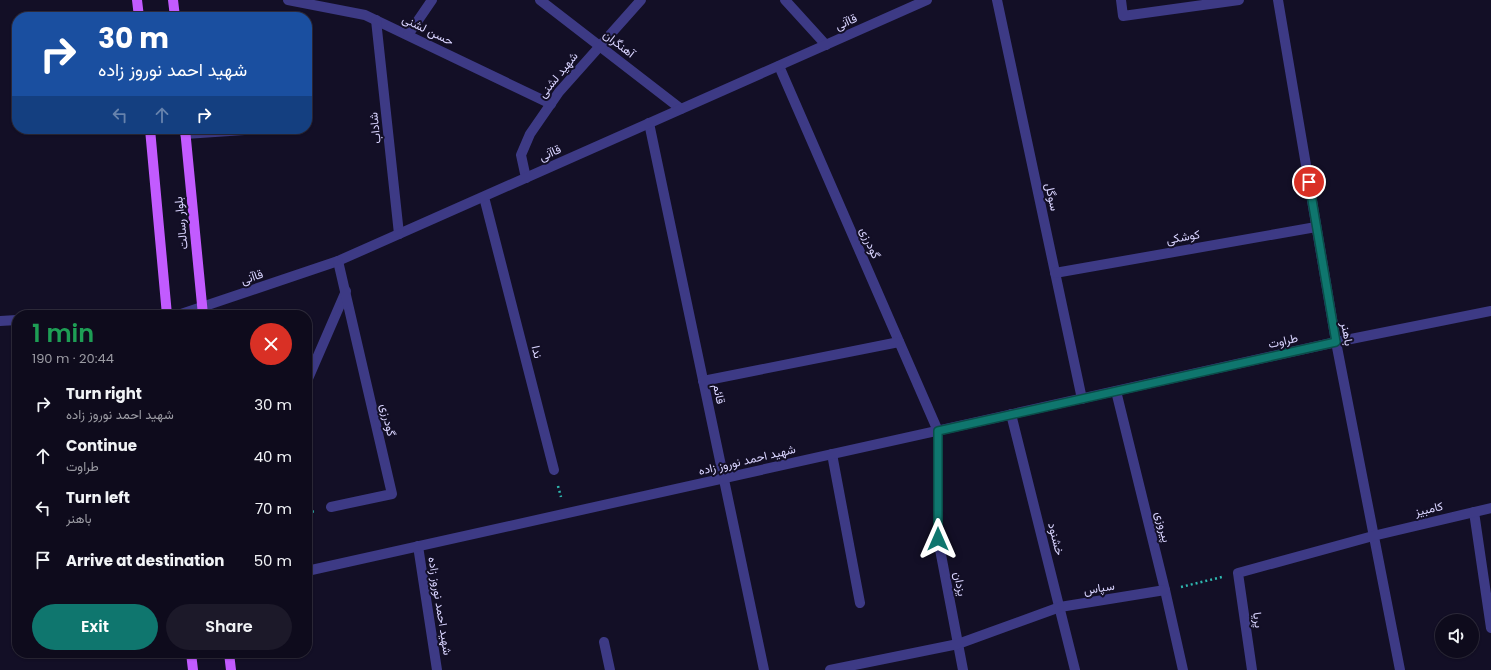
<!DOCTYPE html>
<meta charset="utf-8">
<style>
:root{--surface:#0e0b1c;--page:#1c1929;--text:#f1f3f6;--muted:#9b9ba3;--line:#2e2b3b;--accent:#0f766e}
body{margin:0;font-family:Poppins,Vazirmatn,sans-serif;background:var(--page);color:var(--text);height:100vh;display:flex;flex-direction:column;font-size:15px;white-space:nowrap}
*{box-sizing:border-box;margin:0}
p{font-size:13px;color:var(--muted)}
.icon{flex:none;width:22px;height:22px;fill:none;stroke:currentColor;stroke-width:2;stroke-linecap:round;stroke-linejoin:round}
.map{position:relative;flex:1;overflow:hidden}
.side{position:absolute;left:12px;top:310px;width:300px;height:348px;display:flex;flex-direction:column;background:var(--surface);border-radius:16px;box-shadow:0 1px 3px #0004,0 0 0 1px var(--line)}
.side>*{flex:none}
.guide{position:absolute;left:12px;top:12px;width:300px;height:122px;border-radius:16px;box-shadow:0 1px 3px #0004,0 0 0 1px var(--line);background:#1a4fa0;color:#fff;overflow:hidden}
.fabs{position:absolute;left:1435px;top:614px;display:grid;gap:8px}
.fabs a{display:grid;place-items:center;width:44px;height:44px;border-radius:50%;background:var(--surface);box-shadow:0 1px 3px #0004,0 0 0 1px var(--line);font-size:20px}
.pin{position:absolute;display:grid;place-items:center;width:34px;height:34px;color:#fff;margin:-17px;border:2px solid #fff;border-radius:50%;box-shadow:0 1px 4px #0007}
.me{position:absolute;width:44px;margin:-22px;rotate:0deg;stroke-linejoin:round;filter:drop-shadow(0 0 3px #0008)}
.turn{display:flex;align-items:center;gap:14px;height:84px;padding:0 20px;font-size:18px}
.turn .icon{width:52px;height:52px;stroke-width:2.5}
.turn b{display:block;font-size:28px;line-height:34px}
.lanes{display:flex;align-items:center;height:38px;padding:0 20px;background:#0003;justify-content:center;gap:20px;direction:ltr}
.lanes .off{opacity:.35}
.round{display:grid;place-items:center;flex:none;width:42px;height:42px;border-radius:21px;background:var(--page)}
.head{display:flex;align-items:center;justify-content:space-between;height:68px;padding:0 20px}
h1{font-size:24px;font-weight:600;line-height:30px;color:#1e9e55}
.cta{display:flex;gap:8px;margin-top:auto;padding:8px 20px}
.cta a{flex:1;height:46px;border-radius:24px;background:var(--accent);color:#fff;font-size:16px;font-weight:600;line-height:46px;text-align:center}
.cta a+a{background:var(--page);color:var(--text)}
ul{padding:0;list-style:none}
li{display:flex;align-items:center;gap:12px;height:52px;padding:0 20px}
li div{flex:1}
li b{display:block;font-size:15px}
li em{font-style:normal}
.map>svg:first-child{display:block}
</style>
<div class="map">
<svg width="1491" height="670" viewBox="0 0 1491 670">
<rect width="100%" height="100%" fill="#130f26"/>
<g fill="none" stroke-linecap="round" stroke-linejoin="round">
<g stroke="#2fb8b0" stroke-width="2.5" stroke-dasharray="2 3" stroke-linecap="butt">
<path d="M558,486L561,497"/>
<path d="M307,513L315,511"/>
<path d="M1181,587L1222,577"/>
</g>
<g stroke="#3d3a85" stroke-width="10">
<path d="M288,0L365,15L551,104"/>
<path d="M540,0L681,109"/>
<path d="M785,0L826,45"/>
<path d="M997,0L1082,399"/>
<path d="M1121,0L1123,16L1239,0"/>
<path d="M1278,0L1336,342L1400,670"/>
<path d="M376,20L399,234"/>
<path d="M408,35L432,0"/>
<path d="M779,66L938,431V539L963,670"/>
<path d="M649,123L764,670"/>
<path d="M185,134L259,129"/>
<path d="M526,178L521,155L530,134L559,92L641,0"/>
<path d="M484,197L554,470"/>
<path d="M1055,273L1316,227"/>
<path d="M178,315L338,261L927,0"/>
<path d="M0,321L17,320"/>
<path d="M307,381L346,291"/>
<path d="M703,381L899,342"/>
<path d="M1116,391L1165,590L1183,670"/>
<path d="M1011,414L1075,670"/>
<path d="M832,454L860,603"/>
<path d="M331,507L392,494L338,261"/>
<path d="M1474,512L1491,628"/>
<path d="M418,546L437,670"/>
<path d="M307,571L1336,342L1491,311"/>
<path d="M604,642L610,670"/>
<path d="M830,670L958,644L1060,607L1165,590"/>
<path d="M1252,670L1238,573L1373,536L1491,508"/>
</g>
<g stroke="#c25bff" stroke-width="10">
<path d="M137,0L139,17"/>
<path d="M173,0L175,17"/>
<path d="M150,129L167,315"/>
<path d="M185,129L203,315"/>
<path d="M191,653L193,670"/>
<path d="M229,653L231,670"/>
</g>
</g>
<g fill="none" stroke-linecap="round" stroke-linejoin="round">
<g stroke="#0a4d48" stroke-width="10">
<path id="route" d="M938,539V431L1336,342L1309,182"/>
</g>
<use href="#route" stroke="#0f766e" stroke-width="7"/>
</g>
<g text-anchor="middle" stroke-width="4" stroke-linejoin="round" paint-order="stroke">
<g font-size="12" fill="#d9d4ff" stroke="#130f26">
<text transform="translate(846 22) rotate(-24)" y="4">قاآنی</text>
<text transform="translate(428 30) rotate(26)" y="4">حسن لشنی</text>
<text transform="translate(619 44) rotate(38)" y="4">آهنگران</text>
<text transform="translate(558 75) rotate(-51)" y="4">شهید لشنی</text>
<text transform="translate(375 128) rotate(-96)" y="4">شاداب</text>
<text transform="translate(550 153) rotate(-24)" y="4">قاآنی</text>
<text transform="translate(1052 197) rotate(78)" y="4">سوگل</text>
<text transform="translate(181 223) rotate(-96)" y="4">بلوار رسالت</text>
<text transform="translate(1183 237) rotate(-10)" y="4">کوشکی</text>
<text transform="translate(870 243) rotate(66)" y="4">گودرزی</text>
<text transform="translate(252 277) rotate(-19)" y="4">قاآنی</text>
<text transform="translate(1347 334) rotate(80)" y="4">باهنر</text>
<text transform="translate(1283 341) rotate(-13)" y="4">طراوت</text>
<text transform="translate(537 352) rotate(76)" y="4">ندا</text>
<text transform="translate(719 394) rotate(78)" y="4">قائم</text>
<text transform="translate(388 420) rotate(77)" y="4">گودرزی</text>
<text transform="translate(747 460) rotate(-13)" y="4">شهید احمد نوروز زاده</text>
<text transform="translate(1429 509) rotate(-13)" y="4">کامبیز</text>
<text transform="translate(1163 527) rotate(76)" y="4">پیروزی</text>
<text transform="translate(1056 539) rotate(76)" y="4">خشنود</text>
<text transform="translate(960 584) rotate(79)" y="4">یزدان</text>
<text transform="translate(1099 588) rotate(-9)" y="4">سپاس</text>
<text transform="translate(440 606) rotate(81)" y="4">شهید احمد نوروز زاده</text>
<text transform="translate(1258 620) rotate(82)" y="4">پریا</text>
</g>
</g>
</svg>
<div class="fabs">
<a><svg class="icon" aria-label="sound" viewBox="0 0 24 24"><path d="M4 9h4l5-4v14l-5-4H4zM17 9q2 3 0 6"/></svg></a>
</div>
<div class="pin" style="left:1309px;top:182px;background:#d93025"><svg class="icon" aria-label="arrive" viewBox="0 0 24 24"><path d="M6 21V4h12l-3 4 3 4H6"/></svg></div>
<svg class="me" style="left:938px;top:539px" viewBox="-20 -20 40 40"><path d="M0-17L14 15 0 8-14 15z" fill="#0f766e" stroke="#fff" stroke-width="4"/></svg>
<div class="guide">
<div class="turn"><svg class="icon" aria-label="right" viewBox="0 0 24 24"><path d="M7 20v-9h11M14 6l5 5-5 5"/></svg><div><b>30 m</b>شهید احمد نوروز زاده</div></div>
<div class="lanes"><svg class="icon off" aria-label="left" viewBox="0 0 24 24"><path d="M17 20v-9H6M10 6l-5 5 5 5"/></svg><svg class="icon off" aria-label="ahead" viewBox="0 0 24 24"><path d="M12 20V5M6 11l6-6 6 6"/></svg><svg class="icon" aria-label="right" viewBox="0 0 24 24"><path d="M7 20v-9h11M14 6l5 5-5 5"/></svg></div>
</div>
<section class="side">
<div class="head"><div><h1>1 min</h1><p>190 m · 20:44</p></div><a class="round" style="background:#d93025;color:#fff"><svg class="icon" aria-label="close" viewBox="0 0 24 24"><path d="M6 6l12 12M18 6L6 18"/></svg></a></div>
<ul>
<li><svg class="icon" aria-label="right" viewBox="0 0 24 24"><path d="M7 20v-9h11M14 6l5 5-5 5"/></svg><div><b>Turn right</b><p>شهید احمد نوروز زاده</p></div><em>30 m</em></li>
<li><svg class="icon" aria-label="ahead" viewBox="0 0 24 24"><path d="M12 20V5M6 11l6-6 6 6"/></svg><div><b>Continue</b><p>طراوت</p></div><em>40 m</em></li>
<li><svg class="icon" aria-label="left" viewBox="0 0 24 24"><path d="M17 20v-9H6M10 6l-5 5 5 5"/></svg><div><b>Turn left</b><p>باهنر</p></div><em>70 m</em></li>
<li><svg class="icon" aria-label="arrive" viewBox="0 0 24 24"><path d="M6 21V4h12l-3 4 3 4H6"/></svg><div><b>Arrive at destination</b></div><em>50 m</em></li>
</ul>
<div class="cta"><a>Exit</a><a>Share</a></div>
</section>
</div>
